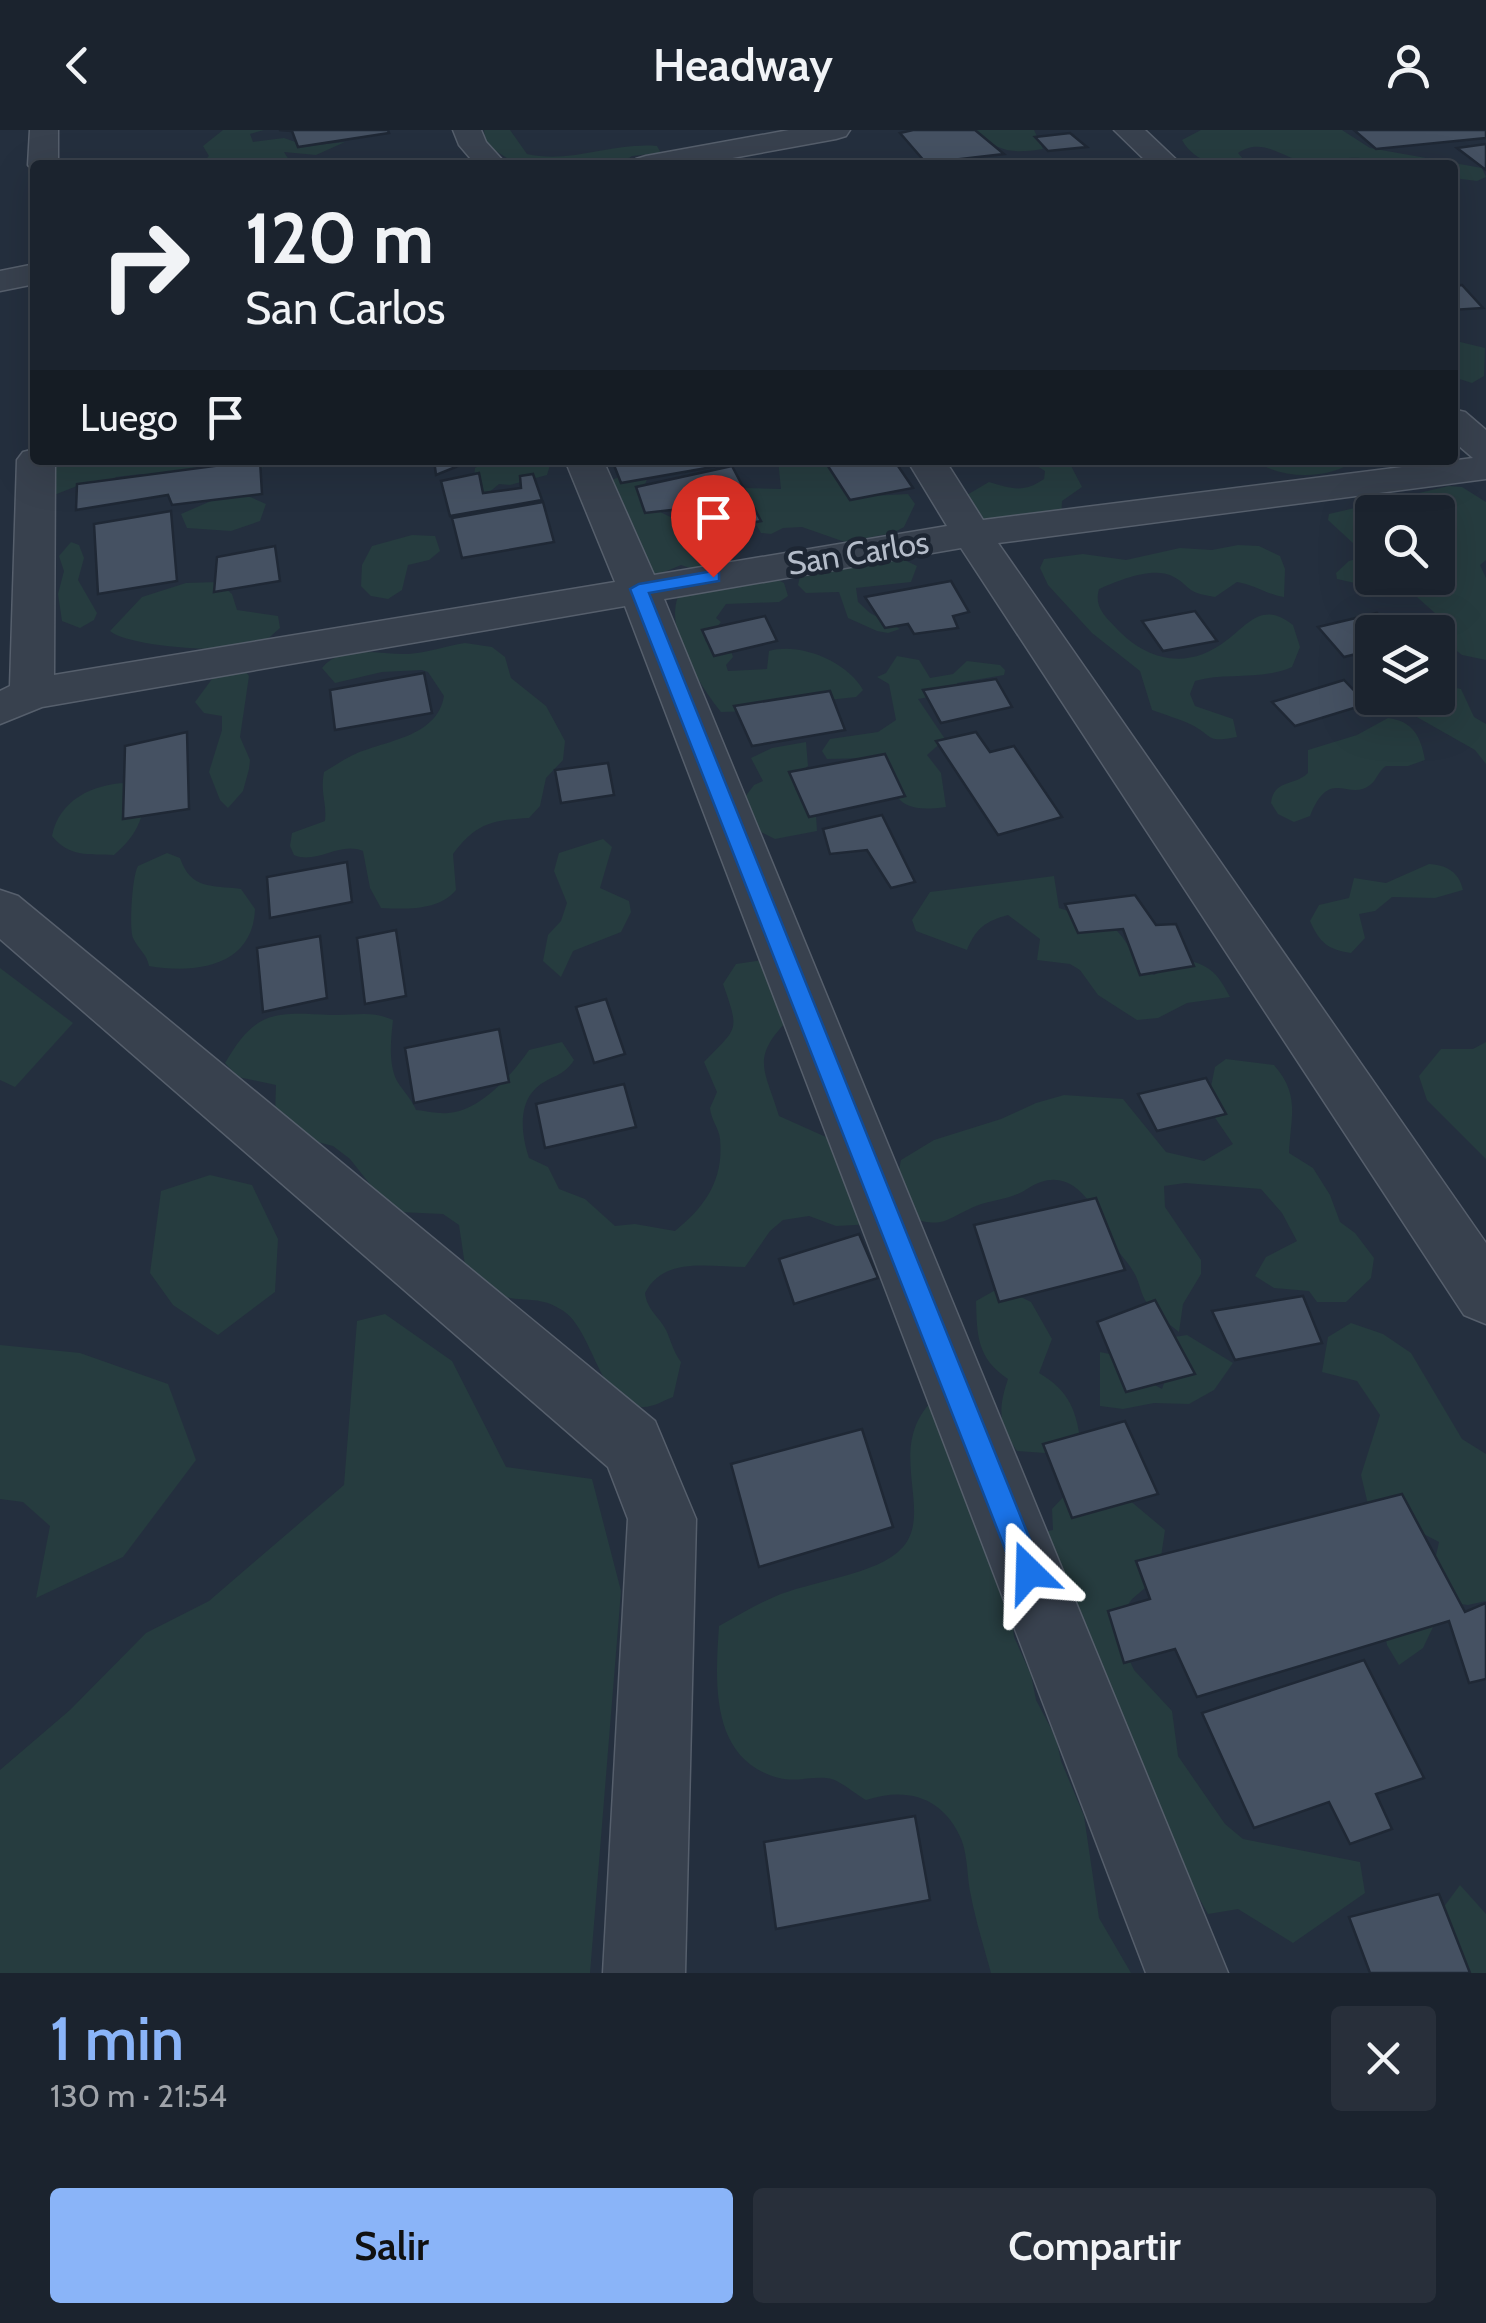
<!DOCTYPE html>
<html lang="es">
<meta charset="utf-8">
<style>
:root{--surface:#1b232e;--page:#282f3a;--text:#f1f3f6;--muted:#a0a4aa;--line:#39404a;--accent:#8ab4f8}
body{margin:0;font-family:Cabin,sans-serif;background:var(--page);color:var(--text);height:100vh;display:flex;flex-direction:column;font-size:38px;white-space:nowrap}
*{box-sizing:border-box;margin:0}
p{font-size:32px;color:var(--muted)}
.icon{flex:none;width:55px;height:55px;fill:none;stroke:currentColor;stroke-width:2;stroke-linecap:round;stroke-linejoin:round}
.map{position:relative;height:1843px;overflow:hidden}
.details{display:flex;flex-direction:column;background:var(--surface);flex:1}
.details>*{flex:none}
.hud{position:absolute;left:30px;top:30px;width:1428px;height:305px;border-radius:10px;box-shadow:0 10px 40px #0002,0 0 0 2px var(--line);background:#1b232e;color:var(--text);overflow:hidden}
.buttons{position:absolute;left:1355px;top:365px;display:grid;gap:20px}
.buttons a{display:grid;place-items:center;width:100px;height:100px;border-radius:10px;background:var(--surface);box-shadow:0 10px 40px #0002,0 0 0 2px var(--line);font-size:50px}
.pin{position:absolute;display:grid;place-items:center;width:85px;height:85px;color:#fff;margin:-102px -42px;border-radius:50% 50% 50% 0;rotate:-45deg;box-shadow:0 0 10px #0007}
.pin .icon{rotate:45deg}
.me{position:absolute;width:110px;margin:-55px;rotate:338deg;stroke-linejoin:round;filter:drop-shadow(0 0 8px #0008)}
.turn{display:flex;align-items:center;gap:35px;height:210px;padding:0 50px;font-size:45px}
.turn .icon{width:130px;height:130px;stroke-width:2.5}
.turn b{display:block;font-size:70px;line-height:85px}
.then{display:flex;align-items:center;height:95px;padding:0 50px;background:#0003;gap:20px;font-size:38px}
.round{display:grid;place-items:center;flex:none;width:105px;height:105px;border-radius:10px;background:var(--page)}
.overview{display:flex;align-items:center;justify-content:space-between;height:170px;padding:0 50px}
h1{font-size:60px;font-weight:600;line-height:75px;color:var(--accent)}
.button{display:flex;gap:20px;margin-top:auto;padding:20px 50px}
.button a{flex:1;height:115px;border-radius:10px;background:var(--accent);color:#111;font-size:40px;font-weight:600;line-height:115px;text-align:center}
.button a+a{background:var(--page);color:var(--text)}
header{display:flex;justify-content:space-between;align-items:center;height:130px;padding:0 50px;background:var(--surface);font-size:45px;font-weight:600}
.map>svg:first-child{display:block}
</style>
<header><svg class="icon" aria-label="back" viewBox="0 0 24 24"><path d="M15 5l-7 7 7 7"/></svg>Headway<svg class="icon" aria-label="person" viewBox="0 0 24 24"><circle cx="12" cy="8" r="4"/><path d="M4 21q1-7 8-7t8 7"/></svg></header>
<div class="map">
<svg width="1486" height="1843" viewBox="0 0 1486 1843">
<rect width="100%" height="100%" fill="#242f3e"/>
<g fill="#263c3f" fill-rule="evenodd">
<path d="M223,0H264L250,4L253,12L284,8L307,16L345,12L316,25L284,22L292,35H235L238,30L205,35L202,33L209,26L203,16Z"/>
<path d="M484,0H510L527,24C571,34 613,12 657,16L661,23L632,26L618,35H531L507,28L486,15Z"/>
<path d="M975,0H1034L1043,19C1011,24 998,22 975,0Z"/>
<path d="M1201,0H1342L1370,18L1482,38L1486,47L1477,51L1453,48L1452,35H1359L1360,28C1342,26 1327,33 1309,32C1285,31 1264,5 1238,23L1248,35C1221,35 1196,35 1182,10Z"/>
<path d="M1452,210L1485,218L1484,246L1472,253L1453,247Z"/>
<path d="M47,330H275L255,342L165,351L141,344L116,347L105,356H77L44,369Z"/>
<path d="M491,330L551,332L547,345L510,355L499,354L481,369L473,357L475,338Z"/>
<path d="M778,330H831L850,367L908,364L915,374L904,397L893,403L845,412L802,397L783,398L771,404L761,403L751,386L743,358L781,359Z"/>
<path d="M1027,330H1091L1069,332L1082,357L1062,371L1061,389L992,399L960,369L989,352C1012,359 1024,363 1044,349L1045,341Z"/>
<path d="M1254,330H1356C1329,350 1281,350 1254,330Z"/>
<path d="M626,344H649L641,365C664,393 693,393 725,397C735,414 737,421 727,437L696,440L681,435L655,446L621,450C594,425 606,385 607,352Z"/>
<path d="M1449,356L1462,357L1486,372V430L1480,435L1486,448V530L1462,525L1452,517L1436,484L1417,467L1337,449L1336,443L1349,431L1367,426L1328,390L1329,384ZM1438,382V448H1372V382Z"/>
<path d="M225,365L248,366L266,374L260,391L231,401L187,398L181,384Z"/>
<path d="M412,405L435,406L440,421L429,430L408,435L402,460L388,469L371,466L361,456L362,435L372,416Z"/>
<path d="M71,412L79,415L84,428L78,450L97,483L94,490L80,498L62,491L58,464L64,441L59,426Z"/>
<path d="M1238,415L1259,416L1280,426L1285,439L1284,467C1266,464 1255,455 1237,452L1215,467C1183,462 1193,457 1172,446C1152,436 1117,451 1099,459C1094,477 1104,485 1116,498C1147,531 1188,541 1227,510C1249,493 1263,471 1293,495L1300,517L1292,537C1260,551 1227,542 1195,551L1190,564L1195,576L1233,589L1237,607C1205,613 1215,607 1192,595C1180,589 1165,585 1152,580L1140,541L1092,503L1048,455L1040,438L1044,429L1083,424L1126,430L1180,418L1212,420Z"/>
<path d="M898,427L917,436L911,452L856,458L858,472L870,483L900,499L888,503L877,501L848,488L839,462L806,463L798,455L801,442Z"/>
<path d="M770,446L784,453L788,466L779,472L726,474L716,488L721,492L705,511L730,518L733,527L726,535L728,541L767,539L769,521C800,512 848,532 863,560L856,567L819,571L799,565L753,581L721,582C700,556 660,494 681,461Z"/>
<path d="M218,452L232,464L237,480L278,486L280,498C274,503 267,510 261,514C238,525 128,517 110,501L142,467L186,453Z"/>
<path d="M465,513L492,517L505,527L511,548L546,576L565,611L563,630L546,648L540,676L529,688C492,690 476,693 453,724L456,760C439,781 406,779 381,778L370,758L363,721C339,711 317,735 294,725L290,716L292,703L325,691C327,671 320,664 324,642C334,636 343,630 353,625C385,610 437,608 444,566L428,542L422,540L382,542L335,553L322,538C342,513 380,525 408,524C427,523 446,516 465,513Z"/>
<path d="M897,526L919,530L930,548L953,544L967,531L1000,535L1005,540L1004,545L957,553V562L918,569L945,609L927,625L941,643L946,677C894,684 900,667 871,628L827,629L822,621L830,609L878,602L896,590L889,554L877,547L886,543Z"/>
<path d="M244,539L249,546L240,607L250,630L249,639L243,661L228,678L220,670L209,642L222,600V586L204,583L195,572L215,545Z"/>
<path d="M1438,554L1461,559L1474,587L1486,594V634L1475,620L1401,578L1392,568H1438Z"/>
<path d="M1388,588C1413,591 1421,607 1425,630L1408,636H1386C1378,641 1377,650 1370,655C1348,672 1330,636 1310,686L1294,692L1278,684L1271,673C1274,649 1293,657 1308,643V620L1357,605Z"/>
<path d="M806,612L808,636L795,646V659L816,686L817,701L775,709L759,701L745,667L754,655L763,651L751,628L772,618Z"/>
<path d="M126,653L145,675C139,698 132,709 114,725C88,724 69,727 52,706C59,670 93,654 126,653Z"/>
<path d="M603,709L612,717L600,758L629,771L631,782L621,802L573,821L561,847L543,831L548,805L561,791L567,773L554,741L559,723Z"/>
<path d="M167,723L180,728C191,760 211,755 241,759L255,779C253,837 195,844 149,836C147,824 138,819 133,808C129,798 132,746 138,736Z"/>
<path d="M1429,734C1447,735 1459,742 1463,760L1435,768L1392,767L1375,781L1359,784L1365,808L1351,823C1327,819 1320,813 1310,791L1319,775L1349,768L1354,748L1386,753Z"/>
<path d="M1054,746L1059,778C1075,784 1101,786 1113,797C1131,813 1133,833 1154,845L1181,829C1209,834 1217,842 1230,867L1187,873L1158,888L1137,890L1098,865L1080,840L1070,834L1037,830L1040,809L1008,785C986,791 976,798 967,820L916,801L912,790L930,762Z"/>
<path d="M763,830L788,890C750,929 765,939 779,986L855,1020L874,1094L836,1096L809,1086L783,1090L770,1101L745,1137C709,1137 664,1126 645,1163C647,1180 658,1185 666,1200C671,1211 673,1221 681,1232L673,1267C665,1270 653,1277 644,1277C599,1279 594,1199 562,1180C538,1165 526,1173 502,1166C491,1163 478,1154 467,1149L459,1095L443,1084L399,1082L384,1072L350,1029L333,1016L294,1006L275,985L276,955L238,947L225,933C256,880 274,882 331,885C355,886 370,880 393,890C391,909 388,933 397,951C403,961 411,968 416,980C426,981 438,984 448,983C479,982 513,944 529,920L562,912L574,930C564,947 549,946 536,958C517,976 522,1007 529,1028L548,1037L559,1059L585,1069L615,1096L635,1094L675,1101C705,1077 724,1050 720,1009C719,998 711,990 710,978L717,962L704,932C738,897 740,902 723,854L736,834Z"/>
<path d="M0,838L73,893L15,957L0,950Z"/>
<path d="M1486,912V1029L1427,970L1419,946L1441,919H1473Z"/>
<path d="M1226,929L1274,935C1300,965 1291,985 1289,1023L1313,1038L1330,1065L1340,1092L1355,1103L1374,1128L1371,1148L1346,1172H1317L1309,1161L1274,1158L1255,1146L1266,1127L1297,1111L1282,1083L1261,1059L1185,1053L1164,1056L1165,1077L1201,1130V1144L1183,1174L1179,1202C1168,1193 1152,1182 1145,1170C1140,1161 1139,1150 1133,1141C1128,1132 1120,1125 1115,1116C1097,1082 1074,1028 1027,1059C1010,1070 994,1069 976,1076C947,1088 945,1099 911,1088L896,1055L901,1030L934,1010L1001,989L1036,973L1064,965L1123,969L1166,1022L1204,1031L1233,1014L1207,976L1215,937Z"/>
<path d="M210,1045L252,1055L278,1109L275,1162L218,1205L173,1175L150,1143L161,1061Z"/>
<path d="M1001,1157L1031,1172L1052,1209L1039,1243C1070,1261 1077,1282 1081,1316L1059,1324L1017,1321C998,1295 998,1279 1008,1249C977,1228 977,1206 976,1171Z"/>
<path d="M385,1184L452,1231L506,1337L592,1349L621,1461L590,1843H0V1640L70,1580L146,1503L209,1471L344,1355L357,1191Z"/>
<path d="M1351,1193L1383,1204L1411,1223L1462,1309L1486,1324V1471L1468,1475L1445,1472L1423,1518L1399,1535L1387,1515L1380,1478L1429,1457L1439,1412L1412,1398L1371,1387L1361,1345L1380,1285L1357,1251L1322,1242L1328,1207Z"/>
<path d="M1187,1205L1233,1233L1214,1260L1189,1274L1154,1273L1123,1279L1100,1276V1222L1124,1227L1135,1244L1162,1259L1168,1242V1208Z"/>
<path d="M0,1215L80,1223L168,1254L196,1330L123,1427L36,1468L50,1396L23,1372L0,1369Z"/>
<path d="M932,1271L1005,1433L1014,1507L1031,1545L1036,1570L1056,1608L1061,1631L1084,1686L1099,1788L1131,1843H991C984,1817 976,1792 971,1766C967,1749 968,1728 962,1711C945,1668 908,1656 866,1670C855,1664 838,1648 826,1648C810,1647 795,1652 779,1648C710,1630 715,1553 719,1496C737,1486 755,1475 774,1467C809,1451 879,1445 903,1417C934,1381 885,1319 932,1271Z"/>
<path d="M1070,1360L1122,1364L1165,1400L1158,1447L1132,1469L1113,1495L1134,1540L1172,1581L1178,1626L1225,1694L1243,1709L1360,1732L1365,1763L1293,1813L1238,1779L1208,1784L1168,1713L1031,1404L1053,1400L1052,1379Z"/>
<path d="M1460,1755L1486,1784V1843H1464L1443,1778Z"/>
</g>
<g fill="#455162" stroke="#1f2835" stroke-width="2.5">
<path d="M279,0H388L389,3L298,17L292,1Z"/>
<path d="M913,0H975L1004,24L926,33L900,3Z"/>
<path d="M1354,0H1486V8L1376,19Z"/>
<path d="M1070,3L1087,17L1048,21L1035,7Z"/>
<path d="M1486,14V40L1457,18Z"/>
<path d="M1462,155L1483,178L1452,180V156Z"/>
<path d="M260,330L262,364L172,375L168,365L76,380L77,354Z"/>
<path d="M434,330H473L436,345Z"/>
<path d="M612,330H734L735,333L621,353Z"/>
<path d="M824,330H894L913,358L850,370Z"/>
<path d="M732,336L761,391L695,404L680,379L645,383L636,357Z"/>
<path d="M479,343L483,363L521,358L520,346L533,344L542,370L450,386L441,351Z"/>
<path d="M543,372L554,412L462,428L452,388Z"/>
<path d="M171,381L177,451L98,464L94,394Z"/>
<path d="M275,416L280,451L214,462L217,427Z"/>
<path d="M951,451L969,482L953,486L958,498L914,504L908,494L885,498L865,467Z"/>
<path d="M1195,481L1217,511L1163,521L1142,491Z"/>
<path d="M1377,483L1396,502H1372V520L1344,527L1318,497Z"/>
<path d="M765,486L777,511L714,526L702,500Z"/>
<path d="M424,543L432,583L335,600L330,560Z"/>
<path d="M996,549L1012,577L941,593L923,560Z"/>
<path d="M1344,550L1367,574L1295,596L1272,572Z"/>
<path d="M830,561L845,600L752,616L734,576Z"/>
<path d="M187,602L189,679L123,689L125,616Z"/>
<path d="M976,602L990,622L1014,616L1062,687L998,705L936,611Z"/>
<path d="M885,624L905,666L809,687L789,642Z"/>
<path d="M608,633L614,665L561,673L555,640Z"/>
<path d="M882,685L915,752L891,758L867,720L830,724L823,699Z"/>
<path d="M347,732L352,772L270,788L267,747Z"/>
<path d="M1135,765L1156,795L1176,794L1194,836L1140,845L1123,799L1078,803L1065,774Z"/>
<path d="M396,800L406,866L365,874L357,808Z"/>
<path d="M320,806L327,868L263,882L257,818Z"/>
<path d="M606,869L625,924L594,933L576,877Z"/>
<path d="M499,899L509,952L414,973L405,918Z"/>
<path d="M1206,948L1226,984L1157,1001L1138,964Z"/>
<path d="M624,954L636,997L545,1018L536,974Z"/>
<path d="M1096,1068L1125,1140L999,1172L974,1095Z"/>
<path d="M859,1104L878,1148L794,1174L779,1129Z"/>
<path d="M1303,1166L1322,1213L1235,1230L1212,1181Z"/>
<path d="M1155,1170L1195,1244L1126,1262L1097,1192Z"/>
<path d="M1125,1291L1158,1364L1072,1388L1043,1314Z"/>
<path d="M862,1299L893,1397L759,1437L731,1334Z"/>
<path d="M1402,1364L1465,1482L1486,1473V1549L1469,1553L1449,1491L1197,1567L1175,1519L1124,1533L1108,1481L1150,1469L1136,1431Z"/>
<path d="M1364,1530L1424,1648L1376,1664L1392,1699L1350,1714L1329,1672L1254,1698L1202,1583Z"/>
<path d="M915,1686L930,1770L776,1799L764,1712Z"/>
<path d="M1439,1764L1470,1843H1370L1349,1787Z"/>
</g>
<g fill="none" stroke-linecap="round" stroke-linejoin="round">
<g stroke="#565f6c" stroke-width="3">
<g id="minor">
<path d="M30,0H58V35H35L33,41L28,35Z"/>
<path d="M453,0H481L486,12L507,35H476L459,15Z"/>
<path d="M789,0H850L846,6L836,9L694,35H631L636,29L646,26Z"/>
<path d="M1114,0H1145L1182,35H1150Z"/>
<path d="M35,134V154L0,161V141Z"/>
<path d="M1452,279L1465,282L1486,300V349L998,413L1486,1113V1194L1464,1185L961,418L664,469L1228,1843H1146L625,476L42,577L0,594V561L10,556L17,330L23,322L35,319V330H55L54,545L615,452L565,330H603L654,445L947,396L907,330H945L983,390L1473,328L1452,310Z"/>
<path d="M0,760L18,766L655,1291L696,1389L685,1843H603L628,1389L608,1337L0,809Z"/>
</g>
</g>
<use href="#minor" fill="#38414e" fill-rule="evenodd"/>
</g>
<path fill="#1a73e8" stroke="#114b97" stroke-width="2.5" d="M713,441L719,443V451L649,463L1043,1442L1039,1453L1029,1457L1019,1453L1014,1442L630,459L639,454Z"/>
<g text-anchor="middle" stroke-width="9" stroke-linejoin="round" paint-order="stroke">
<g font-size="32" fill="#b4bcc9" stroke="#1d2633">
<text transform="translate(858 423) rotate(-9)" y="11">San Carlos</text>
</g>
</g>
</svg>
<div class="buttons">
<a><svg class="icon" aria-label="search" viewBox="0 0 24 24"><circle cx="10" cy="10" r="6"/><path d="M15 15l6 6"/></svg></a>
<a><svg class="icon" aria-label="layers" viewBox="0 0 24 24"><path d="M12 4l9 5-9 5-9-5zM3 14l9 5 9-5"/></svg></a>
</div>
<div class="pin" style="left:713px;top:447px;background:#d93025"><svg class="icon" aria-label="arrive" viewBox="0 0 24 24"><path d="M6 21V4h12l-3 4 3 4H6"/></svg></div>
<svg class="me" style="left:1029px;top:1442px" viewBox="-20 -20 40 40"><path d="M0-17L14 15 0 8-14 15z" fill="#1a73e8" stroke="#fff" stroke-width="4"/></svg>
<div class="hud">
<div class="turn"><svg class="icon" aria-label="right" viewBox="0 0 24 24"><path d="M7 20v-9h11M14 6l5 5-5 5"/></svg><div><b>120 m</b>San Carlos</div></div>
<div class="then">Luego<svg class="icon" aria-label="arrive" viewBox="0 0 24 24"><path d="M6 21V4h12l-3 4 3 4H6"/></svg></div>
</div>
</div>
<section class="details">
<div class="overview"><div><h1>1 min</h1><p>130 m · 21:54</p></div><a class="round"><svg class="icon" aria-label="close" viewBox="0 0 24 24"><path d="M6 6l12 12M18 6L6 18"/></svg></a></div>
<div class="button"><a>Salir</a><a>Compartir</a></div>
</section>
